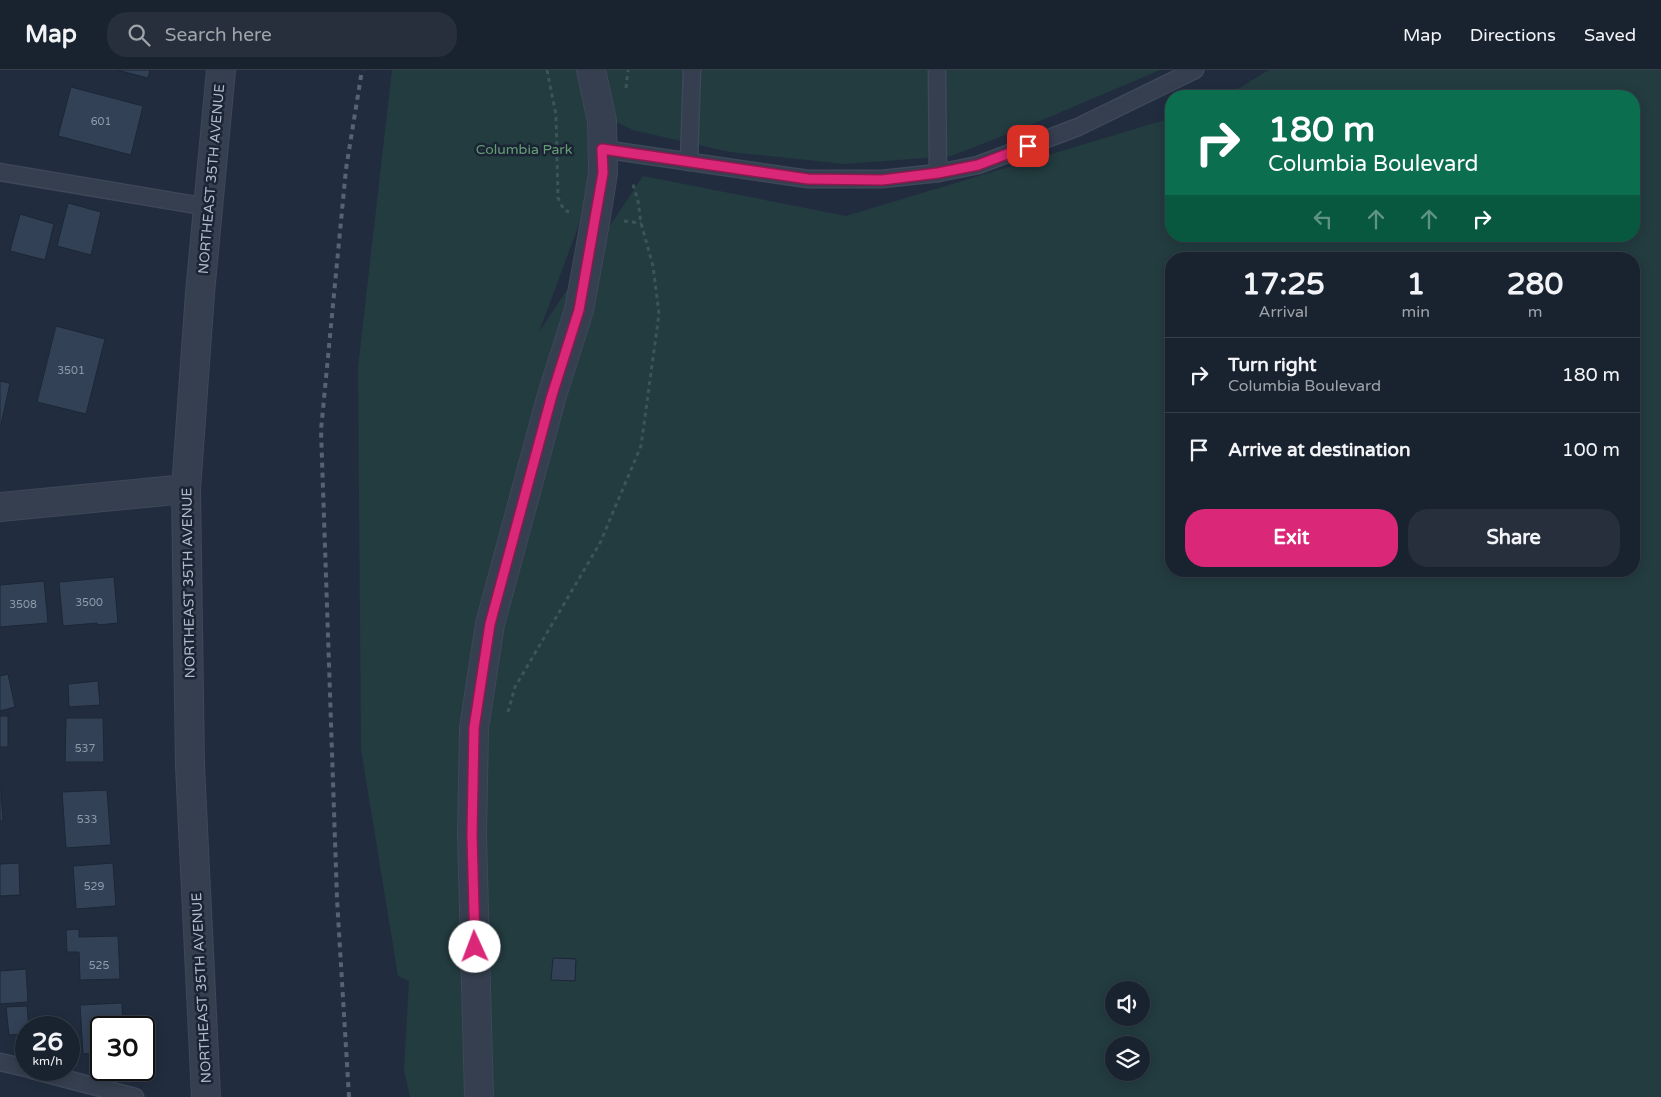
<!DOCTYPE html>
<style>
:root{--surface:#19222f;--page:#262f3b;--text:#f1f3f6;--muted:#9fa4aa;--line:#373f4b;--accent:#db2777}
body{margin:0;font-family:"Varela Round",sans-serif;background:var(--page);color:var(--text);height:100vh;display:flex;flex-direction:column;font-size:19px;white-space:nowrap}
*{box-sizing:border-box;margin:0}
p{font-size:16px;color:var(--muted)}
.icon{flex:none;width:28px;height:28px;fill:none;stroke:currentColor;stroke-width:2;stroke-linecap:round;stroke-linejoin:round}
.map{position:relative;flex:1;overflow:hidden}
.details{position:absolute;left:1165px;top:182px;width:475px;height:325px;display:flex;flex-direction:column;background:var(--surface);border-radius:20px;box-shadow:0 2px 12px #0003,0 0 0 1px var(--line)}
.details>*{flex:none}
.hud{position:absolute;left:1165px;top:20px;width:475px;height:152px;border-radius:20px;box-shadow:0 2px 12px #0003,0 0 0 1px var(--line);background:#0b6e4f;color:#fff;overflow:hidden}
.tools{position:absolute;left:1105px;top:911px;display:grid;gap:10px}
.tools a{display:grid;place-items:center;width:45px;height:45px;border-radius:50%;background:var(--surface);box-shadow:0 2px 12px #0003,0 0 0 1px var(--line);font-size:25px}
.speed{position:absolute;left:15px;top:946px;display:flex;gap:10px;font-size:25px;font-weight:700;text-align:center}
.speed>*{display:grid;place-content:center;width:65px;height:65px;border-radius:50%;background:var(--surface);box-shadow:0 2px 12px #0003,0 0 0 1px var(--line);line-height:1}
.speed small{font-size:12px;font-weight:400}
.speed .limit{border:2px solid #111;border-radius:8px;background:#fff;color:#111}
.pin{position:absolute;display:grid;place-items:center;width:42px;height:42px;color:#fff;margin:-21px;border-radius:10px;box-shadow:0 2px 8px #0006}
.me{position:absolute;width:55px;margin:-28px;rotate:358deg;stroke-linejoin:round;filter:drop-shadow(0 0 4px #0008)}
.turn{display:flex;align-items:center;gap:18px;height:105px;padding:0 20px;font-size:22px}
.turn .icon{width:65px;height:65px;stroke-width:2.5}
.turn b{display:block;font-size:35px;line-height:42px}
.lanes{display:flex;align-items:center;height:48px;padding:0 20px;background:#0003;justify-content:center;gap:25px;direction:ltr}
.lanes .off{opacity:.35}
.eta{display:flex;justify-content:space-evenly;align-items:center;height:85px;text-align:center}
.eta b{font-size:30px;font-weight:800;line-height:35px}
.action{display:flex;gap:10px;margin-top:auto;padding:10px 20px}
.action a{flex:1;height:58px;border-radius:20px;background:var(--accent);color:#fff;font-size:20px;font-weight:800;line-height:58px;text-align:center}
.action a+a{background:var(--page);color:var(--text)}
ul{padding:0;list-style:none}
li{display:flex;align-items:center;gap:15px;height:75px;padding:0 20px;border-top:1px solid var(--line)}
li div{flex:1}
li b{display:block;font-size:19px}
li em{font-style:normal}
header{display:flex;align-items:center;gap:30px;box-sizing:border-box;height:70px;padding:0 25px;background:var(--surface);border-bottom:1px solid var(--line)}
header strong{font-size:24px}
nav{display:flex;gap:28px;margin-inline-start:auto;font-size:18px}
.search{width:350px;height:45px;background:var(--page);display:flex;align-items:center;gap:12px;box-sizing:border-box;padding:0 18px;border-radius:20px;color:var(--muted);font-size:19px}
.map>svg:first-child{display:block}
</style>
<header>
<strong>Map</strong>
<div class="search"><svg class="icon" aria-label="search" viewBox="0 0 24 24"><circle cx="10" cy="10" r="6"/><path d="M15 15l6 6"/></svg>Search here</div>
<nav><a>Map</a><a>Directions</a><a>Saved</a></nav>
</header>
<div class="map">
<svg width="1661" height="1027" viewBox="0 0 1661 1027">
<rect width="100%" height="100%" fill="#212d3f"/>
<path fill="#233c40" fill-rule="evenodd" d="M392,0H1160L1028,56L951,86L845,94L730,82L633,60L617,52L539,262L643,106L846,146L1171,48V166H1634V26H1226L1269,0H1661V1027H410L404,1000L409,911L398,906L361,679L358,297ZM1171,189H1634V501H1171ZM1114,920H1141V948H1114ZM1114,975H1141V1002H1114Z"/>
<g fill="#324156" stroke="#1c2636">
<path d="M117,0H150L148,8Z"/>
<path d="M71,17L143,36L131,85L58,66Z"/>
<path d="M68,133L101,142L91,185L57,176Z"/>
<path d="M20,144L54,154L45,190L10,181Z"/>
<path d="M56,256L105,269L86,344L37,332Z"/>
<path d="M0,311L10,313L1,355H0Z"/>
<path d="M114,507L118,553L97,555V553L63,556L59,512Z"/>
<path d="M44,511L48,553L0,557V515Z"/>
<path d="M8,604L15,637L0,641V606Z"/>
<path d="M98,611L100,635L69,637L68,614Z"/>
<rect x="0" y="646" width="8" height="31"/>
<path d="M66,648H103L104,692H65Z"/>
<path d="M0,720H1L3,750L0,751Z"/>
<path d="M107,720L111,775L66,778L62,722Z"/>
<path d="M19,793L20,825L0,826V794Z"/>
<path d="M113,793L116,836L76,839L73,796Z"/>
<path d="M79,859V867L118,866L120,909L80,910L79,882H67L66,860Z"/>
<path d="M553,888L576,889L575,911L551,910Z"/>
<path d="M26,899L28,932L0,934V901Z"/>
<path d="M122,933L123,958H101V983L83,984L80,935Z"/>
<path d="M27,936L29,958H26V964L9,965L6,937Z"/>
</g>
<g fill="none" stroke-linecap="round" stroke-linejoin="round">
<g stroke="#3e4858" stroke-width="19">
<g id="lane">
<path d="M937,0L938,103"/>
<path d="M602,79L808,109H882L938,103L978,95L1078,57L1195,0"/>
<path d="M689,92L692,0"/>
<path d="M0,102L208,137"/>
<path d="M0,992L26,998"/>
<path d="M32,1000L135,1027"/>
</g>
</g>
<g stroke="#3e4858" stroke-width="30">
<g id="street">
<path d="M0,437L186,419"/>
<path d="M206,1027L190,696L186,419L200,223L221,0"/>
<path d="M479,1027L472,765L474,658L490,554L552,325L579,240L596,147L603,103L602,51L591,0"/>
</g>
</g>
<g stroke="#3c5558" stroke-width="3" stroke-dasharray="4 4" stroke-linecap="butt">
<path d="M547,0L556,45L558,128L564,140L569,142"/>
<path d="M626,18L628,0"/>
<path d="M624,151L641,153"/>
<path d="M508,642L515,617L600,473L641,376L659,244L653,196L641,153L638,131L632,111"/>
</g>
<use href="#lane" stroke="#353f4f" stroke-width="16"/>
<use href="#street" stroke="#353f4f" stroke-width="28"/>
<path stroke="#566376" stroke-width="4" stroke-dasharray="5 5" stroke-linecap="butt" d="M349,1027L337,829L321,360L346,99L362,0"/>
</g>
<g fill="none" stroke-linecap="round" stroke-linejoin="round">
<g stroke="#8e194d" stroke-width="12">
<path id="route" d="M475,877L472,765L474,658L490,554L552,325L579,240L603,103L602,79L808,109L882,110L938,103L978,95L1028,76"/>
</g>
<use href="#route" stroke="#db2777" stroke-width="9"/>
</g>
<g text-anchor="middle" stroke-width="5" stroke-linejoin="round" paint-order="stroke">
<g font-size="11" fill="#8f9aab">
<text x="101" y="55">601</text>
<text x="71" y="304">3501</text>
<text x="89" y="536">3500</text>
<text x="23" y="538">3508</text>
<text x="85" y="682">537</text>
<text x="87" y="753">533</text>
<text x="94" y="820">529</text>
<text x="99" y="899">525</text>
</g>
<g font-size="14" fill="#659e74" stroke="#1a2434">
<text x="524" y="84">Columbia Park</text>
</g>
<g font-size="14" fill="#b1baca" stroke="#1a2434">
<text transform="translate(211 109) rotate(-85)" y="5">NORTHEAST 35TH AVENUE</text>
<text transform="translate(188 513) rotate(-91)" y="5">NORTHEAST 35TH AVENUE</text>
<text transform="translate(201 918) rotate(-93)" y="5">NORTHEAST 35TH AVENUE</text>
</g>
</g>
</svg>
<div class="tools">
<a><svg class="icon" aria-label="sound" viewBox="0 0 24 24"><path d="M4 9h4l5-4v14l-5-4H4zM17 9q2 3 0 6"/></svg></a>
<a><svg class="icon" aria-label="layers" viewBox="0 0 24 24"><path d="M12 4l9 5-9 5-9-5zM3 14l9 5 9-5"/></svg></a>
</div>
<div class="speed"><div>26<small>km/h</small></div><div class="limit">30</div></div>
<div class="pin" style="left:1028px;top:76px;background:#d93025"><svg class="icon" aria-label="arrive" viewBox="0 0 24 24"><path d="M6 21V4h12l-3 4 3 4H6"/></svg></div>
<svg class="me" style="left:475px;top:877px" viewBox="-20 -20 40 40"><circle r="19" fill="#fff"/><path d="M0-13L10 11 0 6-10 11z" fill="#db2777"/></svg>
<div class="hud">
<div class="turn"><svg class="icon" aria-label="right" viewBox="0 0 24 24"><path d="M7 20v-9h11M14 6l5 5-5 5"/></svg><div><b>180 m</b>Columbia Boulevard</div></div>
<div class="lanes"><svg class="icon off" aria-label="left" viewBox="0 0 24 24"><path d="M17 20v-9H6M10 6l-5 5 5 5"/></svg><svg class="icon off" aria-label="ahead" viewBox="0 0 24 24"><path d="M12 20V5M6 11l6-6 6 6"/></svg><svg class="icon off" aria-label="ahead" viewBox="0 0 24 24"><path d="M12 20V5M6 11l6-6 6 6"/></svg><svg class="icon" aria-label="right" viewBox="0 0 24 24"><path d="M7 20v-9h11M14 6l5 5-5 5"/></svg></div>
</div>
<section class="details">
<div class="eta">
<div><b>17:25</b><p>Arrival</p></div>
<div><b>1</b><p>min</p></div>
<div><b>280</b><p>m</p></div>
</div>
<ul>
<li><svg class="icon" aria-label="right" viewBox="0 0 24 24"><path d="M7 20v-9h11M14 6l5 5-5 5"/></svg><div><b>Turn right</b><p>Columbia Boulevard</p></div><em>180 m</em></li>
<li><svg class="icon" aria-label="arrive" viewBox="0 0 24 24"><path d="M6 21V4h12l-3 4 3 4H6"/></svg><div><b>Arrive at destination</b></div><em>100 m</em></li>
</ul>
<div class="action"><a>Exit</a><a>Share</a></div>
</section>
</div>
